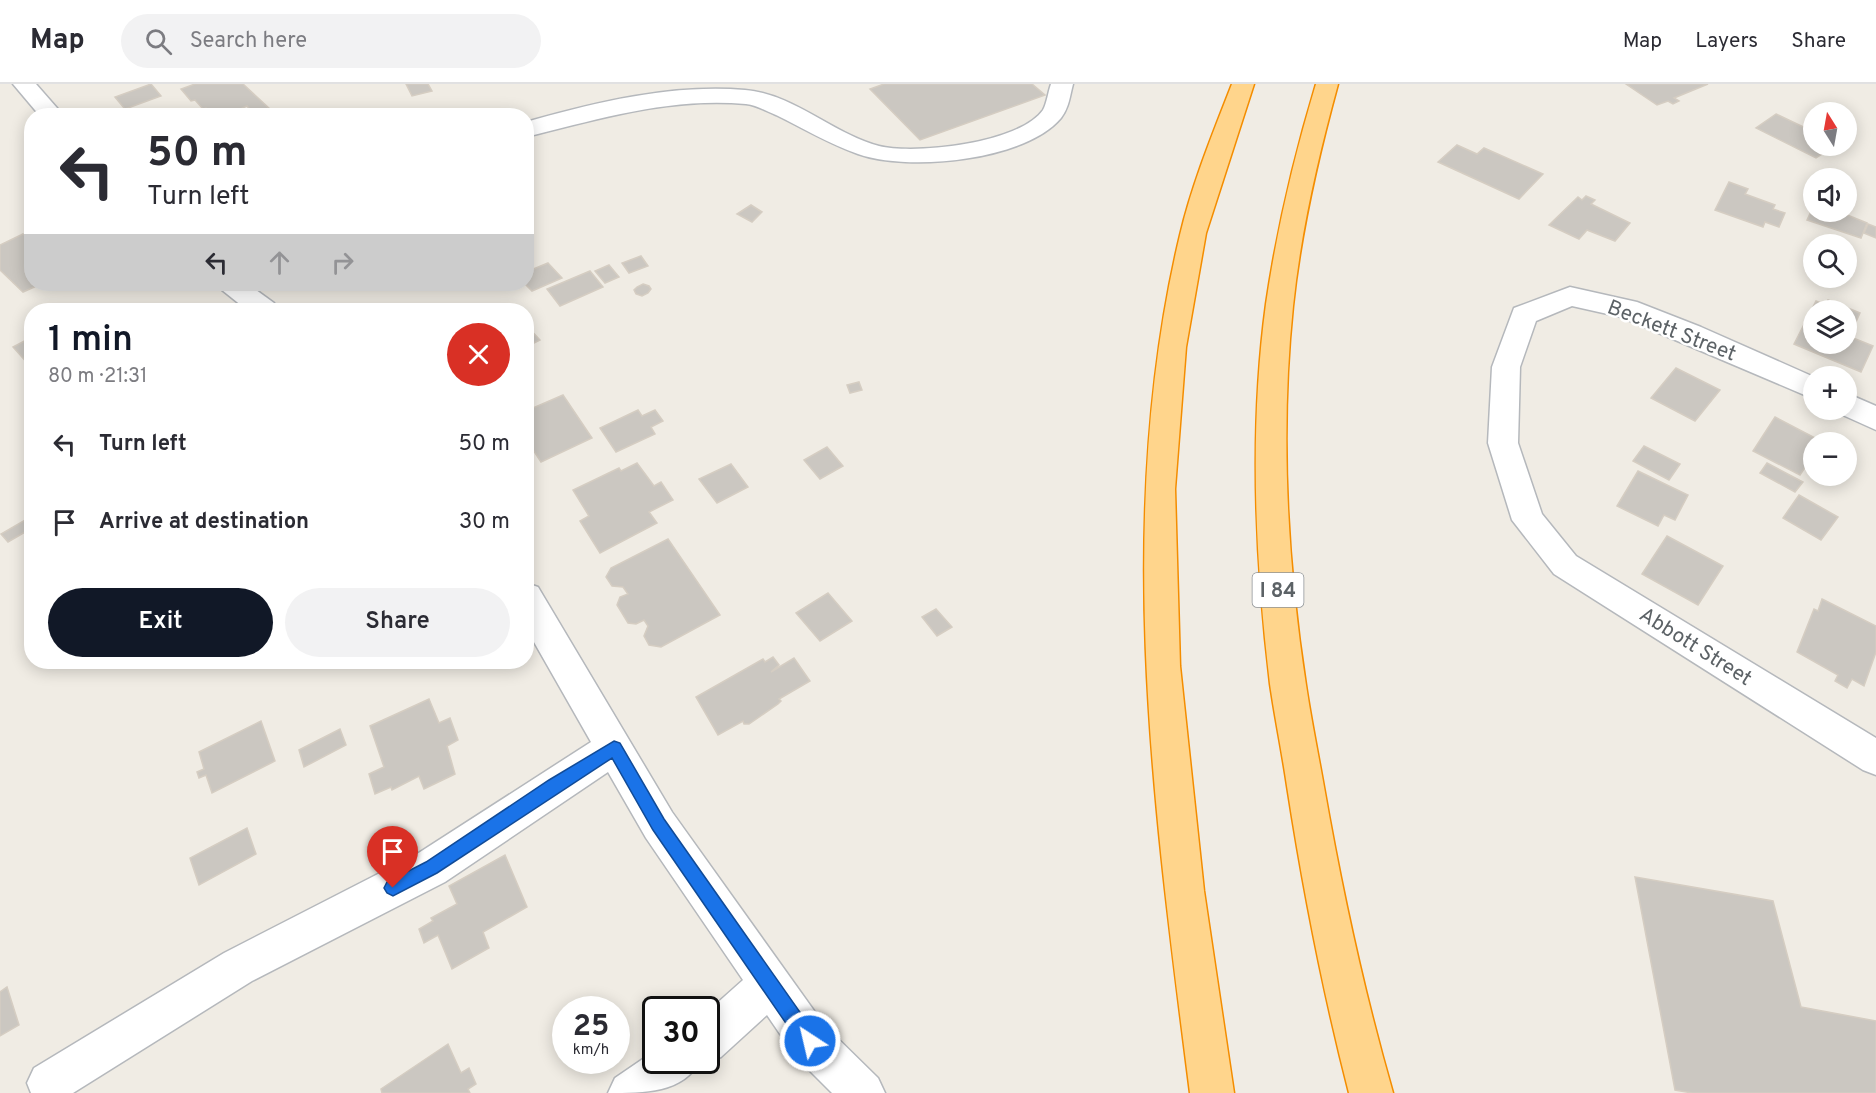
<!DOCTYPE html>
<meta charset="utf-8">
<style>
:root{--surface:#fff;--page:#f2f2f3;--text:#2b2b33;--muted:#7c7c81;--line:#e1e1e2;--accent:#111827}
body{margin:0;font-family:Overpass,sans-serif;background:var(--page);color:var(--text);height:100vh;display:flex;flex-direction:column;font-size:22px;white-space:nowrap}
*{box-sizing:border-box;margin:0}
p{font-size:20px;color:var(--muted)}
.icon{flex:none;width:33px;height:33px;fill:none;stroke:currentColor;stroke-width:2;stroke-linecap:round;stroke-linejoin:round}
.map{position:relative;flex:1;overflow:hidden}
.details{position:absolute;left:24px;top:219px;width:510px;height:366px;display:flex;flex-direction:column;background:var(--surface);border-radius:24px;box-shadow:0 3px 15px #0003}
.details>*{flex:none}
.top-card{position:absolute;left:24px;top:24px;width:510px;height:183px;border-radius:24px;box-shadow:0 3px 15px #0003;background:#fff;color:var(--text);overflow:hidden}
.needle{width:39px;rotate:349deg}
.controls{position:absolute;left:1803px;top:18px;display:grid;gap:12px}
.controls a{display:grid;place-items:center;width:54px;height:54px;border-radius:50%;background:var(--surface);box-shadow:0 3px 15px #0003;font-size:30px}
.speed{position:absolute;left:552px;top:912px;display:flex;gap:12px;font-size:30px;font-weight:700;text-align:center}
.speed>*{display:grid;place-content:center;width:78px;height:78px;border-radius:50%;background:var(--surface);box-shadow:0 3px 15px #0003;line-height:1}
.speed small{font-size:15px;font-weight:400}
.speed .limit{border:3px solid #111;border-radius:9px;background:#fff;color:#111}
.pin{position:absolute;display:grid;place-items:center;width:51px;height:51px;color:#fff;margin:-62px -26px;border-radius:50% 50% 50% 0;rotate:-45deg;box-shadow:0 0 6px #0007}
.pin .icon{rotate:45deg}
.me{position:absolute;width:66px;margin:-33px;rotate:325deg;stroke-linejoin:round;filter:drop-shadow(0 0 4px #0008)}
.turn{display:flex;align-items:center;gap:21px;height:126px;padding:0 24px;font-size:27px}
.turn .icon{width:78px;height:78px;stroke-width:2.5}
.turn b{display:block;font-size:42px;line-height:51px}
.lanes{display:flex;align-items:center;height:57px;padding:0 24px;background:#0003;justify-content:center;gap:30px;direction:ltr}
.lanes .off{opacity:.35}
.round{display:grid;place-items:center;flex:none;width:63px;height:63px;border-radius:32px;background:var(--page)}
.head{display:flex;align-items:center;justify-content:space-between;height:102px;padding:0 24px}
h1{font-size:36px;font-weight:600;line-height:45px;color:var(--accent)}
.cta{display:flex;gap:12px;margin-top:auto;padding:12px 24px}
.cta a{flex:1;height:69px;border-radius:36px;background:var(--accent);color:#fff;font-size:24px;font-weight:600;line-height:69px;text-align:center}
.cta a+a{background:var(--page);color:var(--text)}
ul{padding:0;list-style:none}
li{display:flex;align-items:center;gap:18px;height:78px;padding:0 24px}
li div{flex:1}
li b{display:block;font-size:22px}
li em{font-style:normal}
header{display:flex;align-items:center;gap:36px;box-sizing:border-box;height:84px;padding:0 30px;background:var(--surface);border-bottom:2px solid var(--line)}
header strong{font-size:28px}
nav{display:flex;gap:33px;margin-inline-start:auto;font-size:21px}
.search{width:420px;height:54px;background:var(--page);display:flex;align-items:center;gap:15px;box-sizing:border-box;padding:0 21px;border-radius:33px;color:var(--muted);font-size:22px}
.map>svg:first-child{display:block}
</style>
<header>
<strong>Map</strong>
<div class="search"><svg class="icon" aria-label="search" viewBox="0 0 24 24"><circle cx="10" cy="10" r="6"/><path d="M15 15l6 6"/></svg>Search here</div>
<nav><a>Map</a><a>Layers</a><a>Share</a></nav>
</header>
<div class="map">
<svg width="1876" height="1009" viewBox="0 0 1876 1009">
<rect width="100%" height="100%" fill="#f0ece4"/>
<g fill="#cbc7c1" stroke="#d5cdc2" stroke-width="1.5">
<path d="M151,0L161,12L125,25L115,13Z"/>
<path d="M195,0H243L272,27L255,32L247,22L224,32H213L206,24L203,25L195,16L191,17L181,5Z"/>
<path d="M406,0H428L432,7L412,12Z"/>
<path d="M884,0H1032L1045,11L920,56L870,5Z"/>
<path d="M1626,0H1708L1674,14L1679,17L1673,20L1668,17L1657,21Z"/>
<path d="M1776,30L1814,48V62H1835L1816,74L1756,44Z"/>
<path d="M1457,61L1477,70L1484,64L1543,90L1519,115L1438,78Z"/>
<path d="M1729,98L1748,105L1745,110L1775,121L1773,125L1785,129L1779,143L1765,138L1763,143L1715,126Z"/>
<path d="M1586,112L1595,116L1591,120L1630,139L1615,157L1587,146L1579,155L1549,141L1578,113L1582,116Z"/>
<path d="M751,121L762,128L752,138L737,130Z"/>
<path d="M1814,121V128H1840L1867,139L1861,154L1807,136Z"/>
<path d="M1868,140L1876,143V154L1864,149Z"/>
<path d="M23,150L32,158V200H41L23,208L0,186V161Z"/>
<path d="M641,172L648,182L629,189L622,179Z"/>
<path d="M548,179L562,194L532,207L525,200L526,188Z"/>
<path d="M609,181L619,193L605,199L595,187Z"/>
<path d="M590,187L603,203L560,222L547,205Z"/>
<path d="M643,200L649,202L651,205L648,209L642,212L636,210L634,206L637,203Z"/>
<path d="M1828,216L1860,229L1855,240L1846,236V226H1814V260H1846V251L1873,262L1861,288L1794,260L1816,217L1826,221Z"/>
<path d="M526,241L540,256L526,263Z"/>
<path d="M32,253V281L30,282L13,263Z"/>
<path d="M1676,284L1720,306L1695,337L1651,314Z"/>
<path d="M859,298L862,306L850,309L847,301Z"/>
<path d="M563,311L592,354L541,378L526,355V327Z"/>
<path d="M638,326L642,332L655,326L663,337L651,343L655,350L616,368L600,344Z"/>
<path d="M1775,333L1821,357L1814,358V370L1800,391L1753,367Z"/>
<path d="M1644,362L1680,380L1669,396L1633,377Z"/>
<path d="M827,363L843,382L820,395L804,376Z"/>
<path d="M637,379L654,402L661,398L673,416L649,428L657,439L600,469L580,437L589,432L573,406L619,384L621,387Z"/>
<path d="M1767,379L1803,398L1795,408L1760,389Z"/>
<path d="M731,380L748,403L717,419L699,395Z"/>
<path d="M1638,387L1688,411L1675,436L1664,431L1658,442L1617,422Z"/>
<path d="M1799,411L1838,433L1821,456L1783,434Z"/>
<path d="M32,432V444L8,458L1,450Z"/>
<path d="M1667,452L1723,482L1698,521L1642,490Z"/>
<path d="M668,455L720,531L661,563L649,561L644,552L648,542L644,536L636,540L628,539L617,521L620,513L628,510L623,503L612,502L606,493L611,484Z"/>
<path d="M828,509L852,537L820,557L796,529Z"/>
<path d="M1822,515L1876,542V568L1864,602L1852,595L1847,604L1835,597L1838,591L1797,568L1814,525L1818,527Z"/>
<path d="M936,525L952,543L937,552L922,533Z"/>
<path d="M773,573L779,581L771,588L794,574L810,597L779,615L781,617L778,620L749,640H744L743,637L718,651L696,613L763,575L765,578Z"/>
<path d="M429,615L439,639L450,634L458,656L447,662L455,690L424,705L419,692L392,706L391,703L375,710L369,690L384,683L370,642Z"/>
<path d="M261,637L275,677L212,709L206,691L199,694L197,688L204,685L199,668Z"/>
<path d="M340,645L346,661L304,683L299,666Z"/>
<path d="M247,744L256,770L199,801L190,774Z"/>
<path d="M505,771L527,823L483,848L489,864L452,885L438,851L424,859L419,845L433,837L431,834L457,820L449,802Z"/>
<path d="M1635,793L1773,817L1801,923L1876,937V1009H1692L1675,1006Z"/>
<path d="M7,903L19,941L0,952V908Z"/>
<path d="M448,960L461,989L469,984L476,1000L468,1005L470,1009H382L381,1005Z"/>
</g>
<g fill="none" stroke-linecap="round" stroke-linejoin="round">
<g stroke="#b5b8bc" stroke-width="3">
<g id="minor">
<path d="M13,0H36L64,32H40Z"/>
<path d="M1051,0H1073C1070,11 1069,24 1061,34C1025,77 908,88 858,70C829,60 803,44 776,31C766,27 756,21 746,20C670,13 599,35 526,53V38C597,18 671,0 745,6C794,10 833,50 879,62C916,71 1020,59 1043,26C1047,19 1048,8 1051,0Z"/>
<path d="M218,200H248L274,219L278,226H247L222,206Z"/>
<path d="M1570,203L1637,218L1701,243L1814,293V315L1621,233L1572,222L1536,237L1520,283L1518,359L1542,430L1576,472L1876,654V691L1863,686L1554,490L1512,436L1488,359L1492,283L1514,224Z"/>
<path d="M1846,309L1876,322V346L1836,328L1835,326H1846Z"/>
<path d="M526,499L538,503L672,728L825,942L878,994L885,1009H832L795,972L767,931L721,973L706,979L700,977C683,1009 645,1009 608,1009L615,994L656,966V976H706V929L743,896L646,754L608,688L445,798L252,897L73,1009H31L27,999L34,984L224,869L417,770L591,658L526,544Z"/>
</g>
</g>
<g stroke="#f48d00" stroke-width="3">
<g id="highway">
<path d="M1232,0H1254L1206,149L1186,263L1175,405L1180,582L1204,807L1234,1009H1190C1154,726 1113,432 1180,151C1192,100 1213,49 1232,0Z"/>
<path d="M1316,0H1338C1318,73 1301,146 1293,222C1280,347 1287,477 1306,601C1311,635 1318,669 1324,703C1342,806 1364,908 1393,1009H1349C1323,908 1303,805 1287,702C1282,668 1275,634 1270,600C1255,475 1249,345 1266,220C1277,145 1294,73 1316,0Z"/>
</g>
</g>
<use href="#minor" fill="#fff" fill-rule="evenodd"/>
<use href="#highway" fill="#ffd58c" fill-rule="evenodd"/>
</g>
<path fill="#1a73e8" stroke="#114b97" stroke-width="1.5" d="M614,657L620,659L664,735L816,951L818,957L816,964L810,966L803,964L653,746L612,674L437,789L393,812L387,809L384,804L387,798L426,778L549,696Z"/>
<g text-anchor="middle" stroke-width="5" stroke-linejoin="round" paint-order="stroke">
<rect fill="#fff" stroke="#8d9194" stroke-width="1.5" x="1252.5" y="489" width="51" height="34" rx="4.5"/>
<g font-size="20" font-weight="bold" fill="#5c6266">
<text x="1278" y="513">I 84</text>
</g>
<g font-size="21" fill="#5c6266" stroke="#fff">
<text transform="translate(1672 246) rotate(21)" y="7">Beckett Street</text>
<text transform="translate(1696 562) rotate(32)" y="7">Abbott Street</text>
</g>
</g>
</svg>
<div class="controls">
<a><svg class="needle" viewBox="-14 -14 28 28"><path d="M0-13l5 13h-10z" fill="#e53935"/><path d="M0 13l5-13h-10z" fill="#7c7c81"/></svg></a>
<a><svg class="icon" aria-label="sound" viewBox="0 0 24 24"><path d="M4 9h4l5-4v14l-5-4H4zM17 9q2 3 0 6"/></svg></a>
<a><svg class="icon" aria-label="search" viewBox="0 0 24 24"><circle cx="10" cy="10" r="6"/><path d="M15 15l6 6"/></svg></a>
<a><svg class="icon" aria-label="layers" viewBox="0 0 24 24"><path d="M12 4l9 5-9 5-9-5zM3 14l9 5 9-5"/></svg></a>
<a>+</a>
<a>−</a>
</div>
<div class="speed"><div>25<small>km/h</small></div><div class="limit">30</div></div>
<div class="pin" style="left:393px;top:804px;background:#d93025"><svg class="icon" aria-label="arrive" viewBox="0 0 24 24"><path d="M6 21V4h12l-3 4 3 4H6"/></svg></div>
<svg class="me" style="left:810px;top:957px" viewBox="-20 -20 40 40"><circle r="17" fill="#1a73e8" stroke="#fff" stroke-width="3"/><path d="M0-11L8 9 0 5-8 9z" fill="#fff"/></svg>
<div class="top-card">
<div class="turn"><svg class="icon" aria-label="left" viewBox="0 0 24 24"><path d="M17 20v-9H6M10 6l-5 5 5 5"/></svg><div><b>50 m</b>Turn left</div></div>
<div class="lanes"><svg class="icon" aria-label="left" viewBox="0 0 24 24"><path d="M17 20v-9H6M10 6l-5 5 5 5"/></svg><svg class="icon off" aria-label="ahead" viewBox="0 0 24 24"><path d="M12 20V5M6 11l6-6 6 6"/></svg><svg class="icon off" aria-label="right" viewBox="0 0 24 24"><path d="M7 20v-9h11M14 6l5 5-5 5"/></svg></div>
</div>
<section class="details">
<div class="head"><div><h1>1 min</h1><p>80 m · 21:31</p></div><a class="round" style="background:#d93025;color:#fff"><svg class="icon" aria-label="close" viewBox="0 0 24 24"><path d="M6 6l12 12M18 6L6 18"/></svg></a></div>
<ul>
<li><svg class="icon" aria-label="left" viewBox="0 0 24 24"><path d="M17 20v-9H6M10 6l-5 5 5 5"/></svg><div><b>Turn left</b></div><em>50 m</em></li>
<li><svg class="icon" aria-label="arrive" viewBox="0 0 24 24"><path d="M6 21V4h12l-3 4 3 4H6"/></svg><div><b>Arrive at destination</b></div><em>30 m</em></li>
</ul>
<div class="cta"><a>Exit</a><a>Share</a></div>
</section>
</div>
